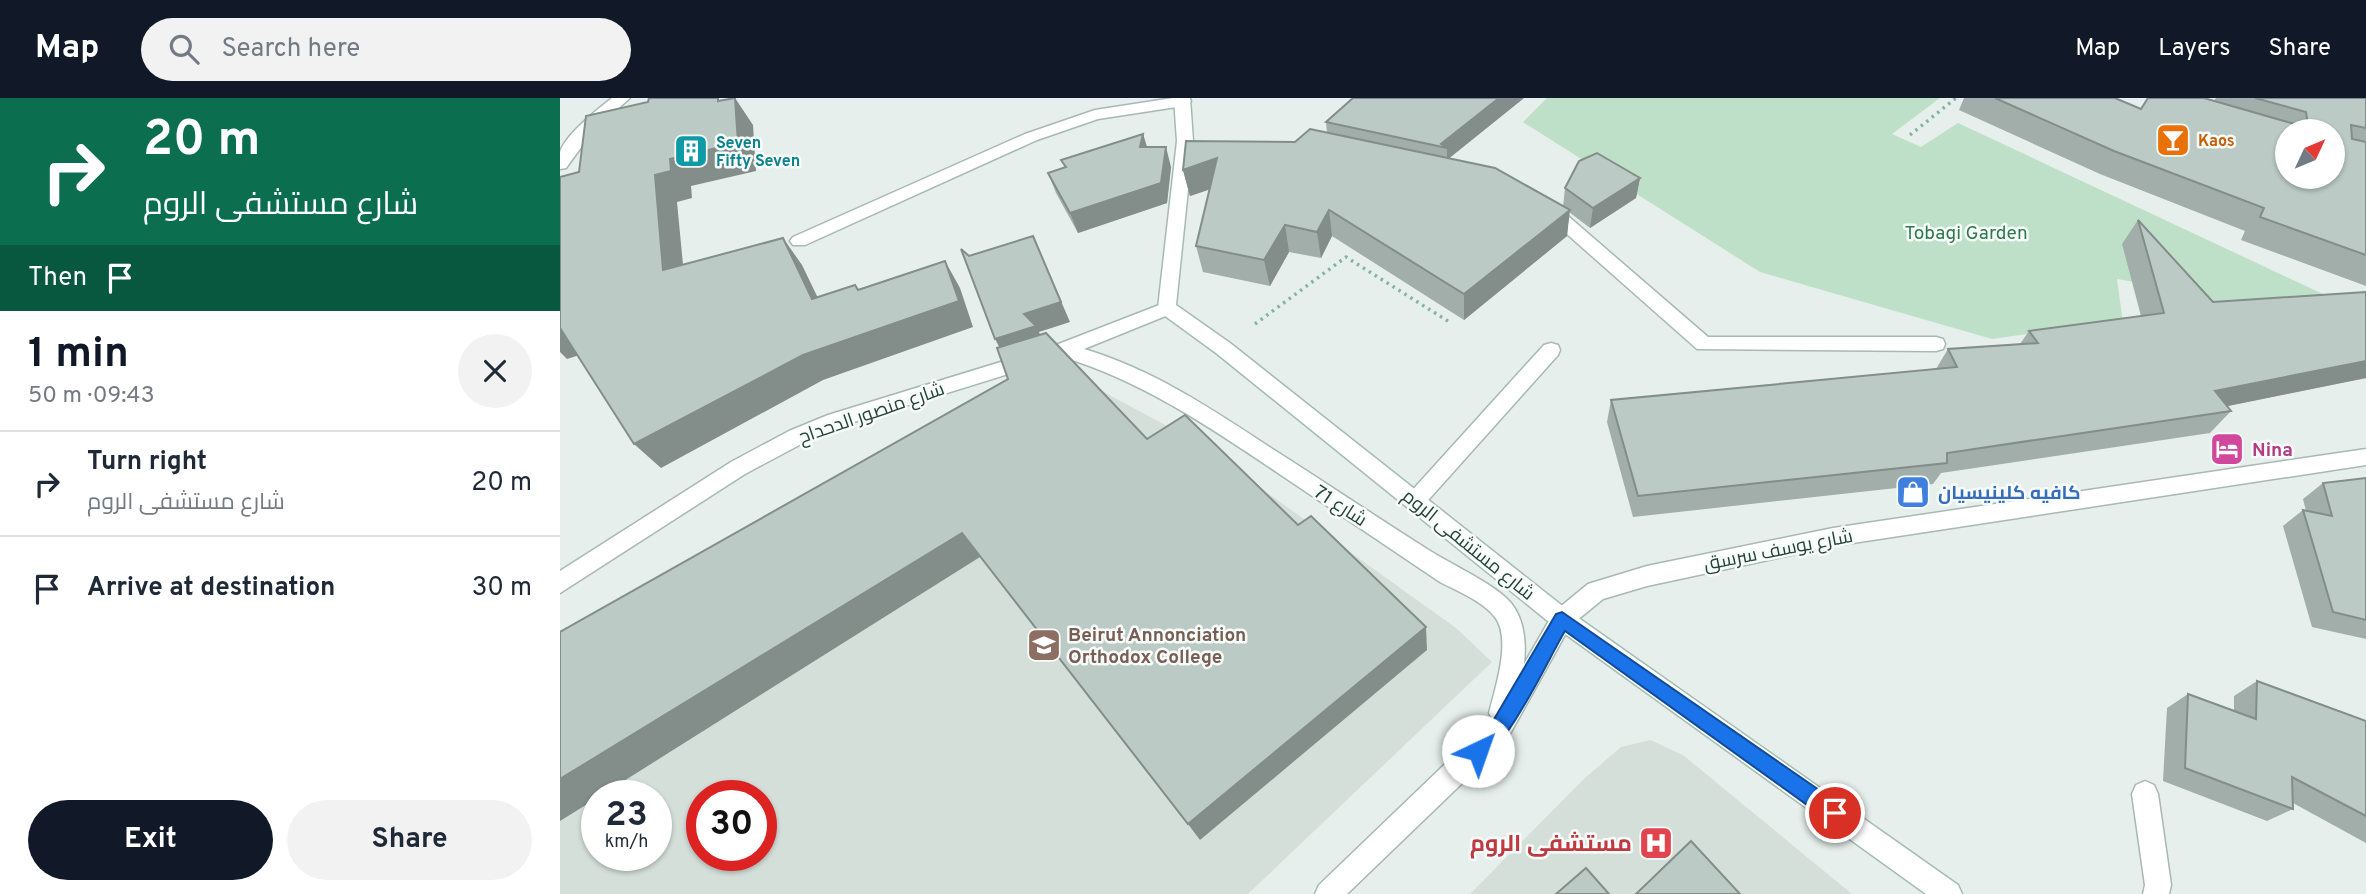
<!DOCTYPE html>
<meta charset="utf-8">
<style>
:root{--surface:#fff;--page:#f2f2f3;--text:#1f2937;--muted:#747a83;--line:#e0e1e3;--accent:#111827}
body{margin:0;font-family:Overpass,Cairo,sans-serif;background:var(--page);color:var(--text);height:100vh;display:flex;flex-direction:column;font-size:26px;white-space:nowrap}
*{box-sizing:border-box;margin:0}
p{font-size:23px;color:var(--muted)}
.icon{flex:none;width:38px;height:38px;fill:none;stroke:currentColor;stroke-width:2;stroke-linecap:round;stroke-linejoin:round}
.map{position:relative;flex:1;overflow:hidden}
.panel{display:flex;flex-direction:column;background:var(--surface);width:560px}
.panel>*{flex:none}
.banner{background:#0b6e4f;color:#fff;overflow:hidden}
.needle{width:46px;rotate:46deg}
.tools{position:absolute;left:1715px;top:21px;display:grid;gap:14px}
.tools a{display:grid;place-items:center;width:70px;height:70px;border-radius:50%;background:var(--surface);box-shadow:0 2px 5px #0004;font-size:35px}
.speed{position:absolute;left:21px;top:682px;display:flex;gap:14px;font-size:35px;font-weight:700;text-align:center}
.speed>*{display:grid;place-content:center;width:91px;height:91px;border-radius:50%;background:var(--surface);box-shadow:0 2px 5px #0004;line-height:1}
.speed small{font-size:18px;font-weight:400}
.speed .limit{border:10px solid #d22;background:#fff;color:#111}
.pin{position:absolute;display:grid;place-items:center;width:60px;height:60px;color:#fff;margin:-30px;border:4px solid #fff;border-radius:50%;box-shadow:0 2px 7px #0007}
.me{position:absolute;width:77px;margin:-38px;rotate:42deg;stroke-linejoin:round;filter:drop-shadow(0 0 5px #0008)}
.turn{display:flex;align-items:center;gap:24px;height:147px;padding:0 28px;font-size:32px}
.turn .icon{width:91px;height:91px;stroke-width:2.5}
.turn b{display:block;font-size:49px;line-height:60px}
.then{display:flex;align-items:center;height:66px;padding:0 28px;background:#0003;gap:14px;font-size:26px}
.round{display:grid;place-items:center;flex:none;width:74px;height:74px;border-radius:37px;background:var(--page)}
.headline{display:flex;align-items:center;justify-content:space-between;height:119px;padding:0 28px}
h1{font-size:42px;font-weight:700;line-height:52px;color:var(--accent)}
.primary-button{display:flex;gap:14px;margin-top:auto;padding:14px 28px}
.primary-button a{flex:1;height:80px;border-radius:42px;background:var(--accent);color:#fff;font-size:28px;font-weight:700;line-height:80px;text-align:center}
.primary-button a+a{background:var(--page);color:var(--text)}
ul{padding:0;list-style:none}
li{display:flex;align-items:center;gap:21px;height:105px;padding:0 28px;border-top:2px solid var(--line)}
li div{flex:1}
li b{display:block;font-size:26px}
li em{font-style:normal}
header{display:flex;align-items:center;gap:42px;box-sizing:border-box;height:98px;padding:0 35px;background:var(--accent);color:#fff}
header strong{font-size:33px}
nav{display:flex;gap:38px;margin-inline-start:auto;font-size:24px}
.search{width:490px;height:63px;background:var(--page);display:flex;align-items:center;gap:18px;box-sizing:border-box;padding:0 24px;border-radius:38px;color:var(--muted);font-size:26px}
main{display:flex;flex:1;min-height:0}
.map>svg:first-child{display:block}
</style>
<header>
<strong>Map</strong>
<div class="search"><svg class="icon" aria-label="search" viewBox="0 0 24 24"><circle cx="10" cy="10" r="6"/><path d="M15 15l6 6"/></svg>Search here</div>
<nav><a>Map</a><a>Layers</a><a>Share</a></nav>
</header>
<main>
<section class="panel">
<div class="banner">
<div class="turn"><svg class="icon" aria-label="right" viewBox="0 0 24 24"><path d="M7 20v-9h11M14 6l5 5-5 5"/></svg><div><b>20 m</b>شارع مستشفى الروم</div></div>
<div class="then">Then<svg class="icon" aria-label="arrive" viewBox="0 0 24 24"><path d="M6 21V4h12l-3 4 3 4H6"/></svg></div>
</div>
<div class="headline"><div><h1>1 min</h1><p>50 m · 09:43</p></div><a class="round"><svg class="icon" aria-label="close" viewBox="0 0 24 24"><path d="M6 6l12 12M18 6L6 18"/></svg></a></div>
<ul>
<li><svg class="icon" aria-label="right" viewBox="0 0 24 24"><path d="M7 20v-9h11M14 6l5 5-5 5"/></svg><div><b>Turn right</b><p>شارع مستشفى الروم</p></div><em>20 m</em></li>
<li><svg class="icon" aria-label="arrive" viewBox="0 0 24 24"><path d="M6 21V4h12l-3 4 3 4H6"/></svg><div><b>Arrive at destination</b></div><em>30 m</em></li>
</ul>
<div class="primary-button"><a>Exit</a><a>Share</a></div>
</section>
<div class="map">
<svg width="1806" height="796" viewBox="0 0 1806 796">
<rect width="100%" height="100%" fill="#e6efeb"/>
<g fill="#d4dfda" fill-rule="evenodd">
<path d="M514,278L635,343L896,530L932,564L688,796H0V577ZM37,698H96V758H37ZM142,698H201V758H142Z"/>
<path d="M1090,642L1123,657L1292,796H910L1025,680L1061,649Z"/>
</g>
<path fill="#bfe0c8" d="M987,0H1380L1332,36L1361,49L1398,25L1780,204L1651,211L1625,193L1557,181L1566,247L1516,229L1432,241L1200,174L963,24Z"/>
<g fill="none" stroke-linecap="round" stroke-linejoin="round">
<g stroke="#a8b8b2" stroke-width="3">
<g id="lane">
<path d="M613,0H629L631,3L623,8L538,21L477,42L245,147H233L230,143L233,139L465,36L535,12Z"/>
<path d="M988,105L994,106L1148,239H1376L1383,241L1385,246L1383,251L1376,253L1137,251L982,114L980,110L982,106Z"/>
<path d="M991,245L998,247L1000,252L998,257L862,409L855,412L848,409L844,403L848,397L984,247Z"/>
<path d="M1585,683L1594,687L1598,696L1611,787L1609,796H1583L1585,787L1572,696L1576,687Z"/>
</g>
</g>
<g stroke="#a8b8b2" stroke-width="3">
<g id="street">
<path d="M52,0H70L33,33L6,70L0,71C0,66 0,58 0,54C6,36 38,11 52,0Z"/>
<path d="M607,204L613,205L616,210L613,215L524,251C592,271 652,311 711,350C763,383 815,418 867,451C890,466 935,486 951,505C965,523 966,545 964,566L994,514L1028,486L1087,468L1273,430L1806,351V367L1273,448L1087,488L1043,501L1010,528L946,643L787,796H755L759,787L932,621L929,615C935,591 952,541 935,519C921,502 899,494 880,484C828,449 776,414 724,379C654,332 585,284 503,259L281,328L243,345L185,376L0,495V473L171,364L229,333L268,317L496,247Z"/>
</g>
</g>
<g stroke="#a4bbb3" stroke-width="3">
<path id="secondary" d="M614,0H630L633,43L616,207L670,245L1010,514L1398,787L1402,796H1366L994,528L656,255L601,215L598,210L617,43Z"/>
</g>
<g stroke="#86b3a5" stroke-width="3.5" stroke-dasharray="2.5 4.5" stroke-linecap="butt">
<path d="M1350,37L1396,0"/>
<path d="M695,226L786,159L891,225"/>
</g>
<use href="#lane" fill="#fff" fill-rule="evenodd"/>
<use href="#street" fill="#fff" fill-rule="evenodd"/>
<use href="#secondary" fill="#fff" fill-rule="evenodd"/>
</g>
<g fill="#a1aea9">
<path d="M793,0H964L889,60L1003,109L1005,90L1080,80L1076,100L1030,130L1009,114L1007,138L904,222L772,138L761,160L729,154L710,188L643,174L636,148L650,91L630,98L623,72L735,44L767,35L766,24Z"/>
<path d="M1404,0H1555L1581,11L1654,3L1656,0H1806V188L1681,142L1685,133L1540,76L1399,12Z"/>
<path d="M583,36L587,49L611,69L607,105L518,135L496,95L488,75L505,70L501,62Z"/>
<path d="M1578,122L1653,204L1806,194V280L1667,308L1671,313L1650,335L1381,375L1373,386L1073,419L1047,324L1051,302L1376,271L1388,251L1460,246L1469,233L1581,218L1562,146Z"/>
<path d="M1806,380V541L1752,529L1723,428L1743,412L1746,413L1743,401L1763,385Z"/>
<path d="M1697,583L1806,623V745L1733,705V711L1707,723L1603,683L1607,610L1628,596L1674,612V598Z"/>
</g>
<g fill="#838d89">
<path d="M175,0L193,27L196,73L131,88L132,100L117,104L126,198L103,172L95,77L110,61Z"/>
<path d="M939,0H964L887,62V50L881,46Z"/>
<path d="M583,36L589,56L580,49Z"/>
<path d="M606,49L611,69L607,105L518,135L510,115Z"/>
<path d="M657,60L663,87L630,98L623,72Z"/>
<path d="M1080,80L1076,100L1030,130L1033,110Z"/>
<path d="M769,112L772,138L761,160L757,134Z"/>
<path d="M1010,112L1007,138L904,222V196Z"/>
<path d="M725,127L729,154L710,188L704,162Z"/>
<path d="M473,138L510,224L479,234L485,248L445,260L435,241L464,216Z"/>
<path d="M223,140L242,167L271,227L252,201Z"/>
<path d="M385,163L400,190L413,229L263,282L101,370L74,346L243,257Z"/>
<path d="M0,230L26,255L7,261L0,254Z"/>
<path d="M1806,263V280L1634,315L1655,293Z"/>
<path d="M402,435L420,459L40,698H37V700L0,723V681Z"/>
<path d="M866,529L867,552L640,742L628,726Z"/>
</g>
<g fill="#bbcac4" stroke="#838d89" stroke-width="2" fill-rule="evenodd">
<path d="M89,0H158V3L175,0L178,45L110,61L111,73L95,77L103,172L223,140L252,201L295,187L298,192L385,163L399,203L243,257L74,346L0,230V79L19,74L26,18L88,4Z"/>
<path d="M793,0H939L881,46L887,50L766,24Z"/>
<path d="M1435,0H1555L1581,11L1588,0H1644L1745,29L1748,27L1746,14L1695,0H1806V30L1791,27L1792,41L1806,44V157L1700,119L1704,110L1554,53ZM1727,33H1773V79H1727Z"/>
<path d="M750,31L935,70L1010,112L904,196L769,112L757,134L725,127L704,162L636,148L657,60L623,72L626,43L735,44Z"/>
<path d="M583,36L580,49H606L601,85L510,115L488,75L506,69L501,62Z"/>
<path d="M1037,55L1080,80L1033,110L1005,90L1019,63Z"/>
<path d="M1578,122L1653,204L1806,194V263L1655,293L1671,313L1387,355V365L1078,398L1051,302L1397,269L1388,251L1478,245L1469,233L1604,215Z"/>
<path d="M473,138L501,204L464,216L476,228L435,241L401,151L409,158Z"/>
<path d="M486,235L587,341L625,317L738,427L751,418L866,529L628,726L402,435L0,681V534L448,281L437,250Z"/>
<path d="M1806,380V522L1773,514L1743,412L1772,418L1763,385Z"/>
<path d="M1697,583L1806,623V718L1732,679L1733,711L1625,670L1628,596L1696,621Z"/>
<path d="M1131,743L1180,796H1076Z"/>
<path d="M1026,770L1049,796H996Z"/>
</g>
<path fill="#1a73e8" stroke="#114b97" stroke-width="2" d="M1002,514L1282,708L1285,715L1282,722L1275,725L1268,722L1005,533C987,563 948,650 918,662L911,659L908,653L911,646L930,628L996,516Z"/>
<defs>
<g id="bar-square" transform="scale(1.75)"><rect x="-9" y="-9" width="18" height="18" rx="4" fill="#e8710a" stroke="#f7fbf9"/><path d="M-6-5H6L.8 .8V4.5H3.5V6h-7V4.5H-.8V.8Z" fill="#fff"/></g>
<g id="building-square" transform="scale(1.75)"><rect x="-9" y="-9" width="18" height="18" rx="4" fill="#0f9aa8" stroke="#f7fbf9"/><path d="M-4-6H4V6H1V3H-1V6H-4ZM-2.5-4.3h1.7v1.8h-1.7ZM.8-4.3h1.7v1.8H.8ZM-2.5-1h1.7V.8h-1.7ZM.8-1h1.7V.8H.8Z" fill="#fff"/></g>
<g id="hotel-square" transform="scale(1.75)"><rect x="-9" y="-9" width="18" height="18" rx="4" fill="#d1479c" stroke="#f7fbf9"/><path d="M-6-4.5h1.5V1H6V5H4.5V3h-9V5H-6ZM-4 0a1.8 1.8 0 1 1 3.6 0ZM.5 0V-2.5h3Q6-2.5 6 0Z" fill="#fff"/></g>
<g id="shop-square" transform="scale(1.75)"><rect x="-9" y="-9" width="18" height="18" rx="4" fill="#3f7fe0" stroke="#f7fbf9"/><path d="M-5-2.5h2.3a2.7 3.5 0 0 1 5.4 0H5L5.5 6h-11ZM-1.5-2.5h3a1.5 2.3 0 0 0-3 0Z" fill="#fff"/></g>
<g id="university-square" transform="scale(1.75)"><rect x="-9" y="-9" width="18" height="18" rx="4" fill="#8d6e63" stroke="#f7fbf9"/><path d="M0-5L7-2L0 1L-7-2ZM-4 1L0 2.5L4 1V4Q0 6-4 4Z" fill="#fff"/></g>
<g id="hospital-square" transform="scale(1.75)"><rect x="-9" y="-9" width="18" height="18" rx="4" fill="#e0444e" stroke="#f7fbf9"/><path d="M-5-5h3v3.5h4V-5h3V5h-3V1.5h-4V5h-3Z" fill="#fff"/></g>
</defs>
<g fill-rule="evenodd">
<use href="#bar-square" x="1613" y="42"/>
<use href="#building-square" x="131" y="53"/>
<use href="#hotel-square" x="1667" y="351"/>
<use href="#shop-square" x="1353" y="394"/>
<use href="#university-square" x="484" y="547"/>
<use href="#hospital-square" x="1096" y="745"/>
</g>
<g text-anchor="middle" stroke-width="5" stroke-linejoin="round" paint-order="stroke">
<g font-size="16" font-weight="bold" fill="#c56008" stroke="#f7fbf9" text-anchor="start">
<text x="1638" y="48">Kaos</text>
</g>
<g font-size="16" font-weight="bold" fill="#0d838f" stroke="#f7fbf9" text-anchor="start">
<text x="156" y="50">Seven<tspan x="156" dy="18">Fifty Seven</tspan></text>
</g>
<g font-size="19" fill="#2d7a4b" stroke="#f7fbf9">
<text x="1406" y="141">Tobagi Garden</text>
</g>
<g font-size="19" fill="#24423a" stroke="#f7fbf9">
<text transform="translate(311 314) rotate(-19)" y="7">شارع منصور الدحداح</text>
<text transform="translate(781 407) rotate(33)" y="7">شارع 71</text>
<text transform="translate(909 446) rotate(39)" y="7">شارع مستشفى الروم</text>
<text transform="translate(1218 451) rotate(-11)" y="7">شارع يوسف سرسق</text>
</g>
<g font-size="19" font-weight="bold" fill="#b23c85" stroke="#f7fbf9" text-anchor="start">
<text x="1692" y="358">Nina</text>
</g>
<g font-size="19" font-weight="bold" fill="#366cbe" stroke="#f7fbf9" text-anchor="start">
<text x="1378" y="401">كافيه كلينيسيان</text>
</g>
<g font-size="19" font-weight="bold" fill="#785e54" stroke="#f7fbf9" text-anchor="start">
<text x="508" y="543">Beirut Annonciation<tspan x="508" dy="22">Orthodox College</tspan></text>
</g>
<g font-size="23" font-weight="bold" fill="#be3a42" stroke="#f7fbf9" text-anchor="end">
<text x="1072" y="753">مستشفى الروم</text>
</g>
</g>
</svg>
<div class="tools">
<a><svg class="needle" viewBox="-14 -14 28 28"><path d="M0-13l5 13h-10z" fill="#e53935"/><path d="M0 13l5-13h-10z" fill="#747a83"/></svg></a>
</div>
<div class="speed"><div>23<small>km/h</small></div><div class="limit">30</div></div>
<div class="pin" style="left:1275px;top:715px;background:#d93025"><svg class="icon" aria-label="arrive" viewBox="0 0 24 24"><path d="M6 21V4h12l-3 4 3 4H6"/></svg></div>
<svg class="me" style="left:918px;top:653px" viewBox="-20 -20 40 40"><circle r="19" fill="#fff"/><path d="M0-13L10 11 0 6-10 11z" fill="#1a73e8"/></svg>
</div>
</main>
